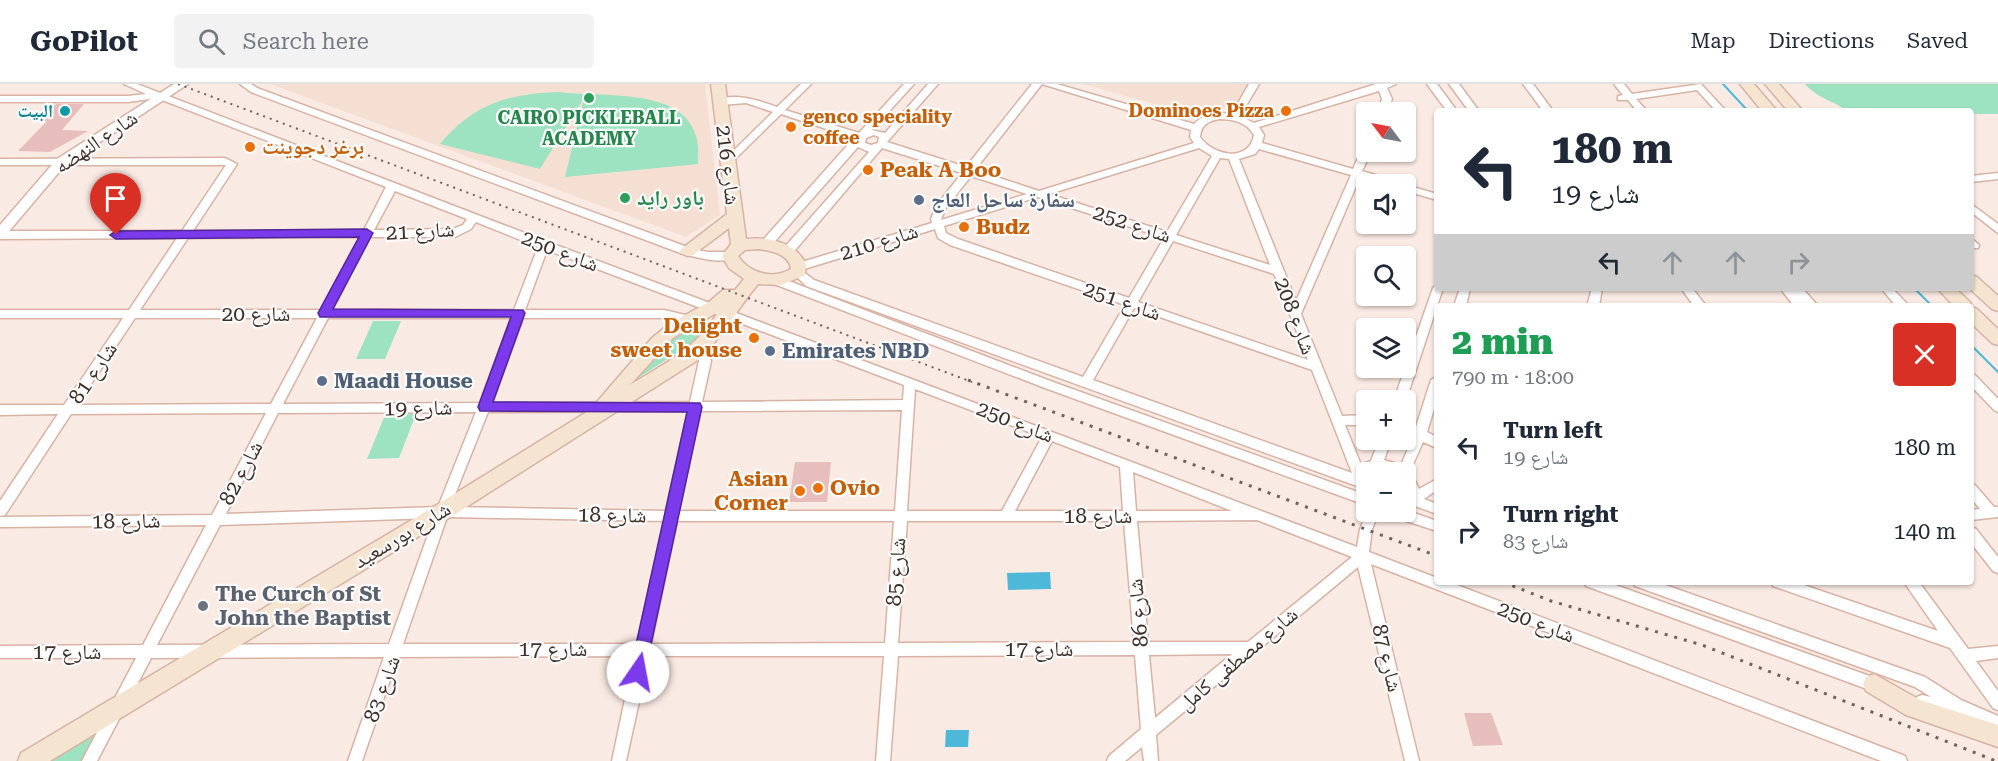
<!DOCTYPE html>
<meta charset="utf-8">
<style>
:root{--surface:#fff;--page:#f2f2f3;--text:#1f2937;--muted:#747a83;--line:#e0e1e3}
body{margin:0;font-family:"Roboto Serif","Noto Naskh Arabic",serif;background:var(--page);color:var(--text);height:100vh;display:flex;flex-direction:column;font-size:22px;white-space:nowrap}
*{box-sizing:border-box;margin:0}
p{font-size:20px;color:var(--muted)}
.icon{flex:none;width:33px;height:33px;fill:none;stroke:currentColor;stroke-width:2;stroke-linecap:round;stroke-linejoin:round}
.map{position:relative;flex:1;overflow:hidden}
.details{position:absolute;left:1434px;top:219px;width:540px;height:282px;display:flex;flex-direction:column;background:var(--surface);border-radius:6px;box-shadow:0 2px 4px #0004}
.details>*{flex:none}
.banner{position:absolute;left:1434px;top:24px;width:540px;height:183px;border-radius:6px;box-shadow:0 2px 4px #0004;background:#fff;color:var(--text);overflow:hidden}
.needle{width:39px;rotate:302deg}
.fabs{position:absolute;left:1356px;top:18px;display:grid;gap:12px}
.fabs a{display:grid;place-items:center;width:60px;height:60px;border-radius:6px;background:var(--surface);box-shadow:0 2px 4px #0004;font-size:30px}
.pin{position:absolute;display:grid;place-items:center;width:51px;height:51px;color:#fff;margin:-62px -26px;border-radius:50% 50% 50% 0;rotate:-45deg;box-shadow:0 0 6px #0007}
.pin .icon{rotate:45deg}
.me{position:absolute;width:66px;margin:-33px;rotate:12deg;stroke-linejoin:round;filter:drop-shadow(0 0 4px #0008)}
.turn{display:flex;align-items:center;gap:21px;height:126px;padding:0 18px;font-size:27px}
.turn .icon{width:78px;height:78px;stroke-width:2.5}
.turn b{display:block;font-size:42px;line-height:51px}
.lanes{display:flex;align-items:center;height:57px;padding:0 18px;background:#0003;justify-content:center;gap:30px;direction:ltr}
.lanes .off{opacity:.35}
.round{display:grid;place-items:center;flex:none;width:63px;height:63px;border-radius:6px;background:var(--page)}
.summary{display:flex;align-items:center;justify-content:space-between;height:102px;padding:0 18px}
h1{font-size:36px;font-weight:800;line-height:45px;color:#1e9e55}
ul{padding:0;list-style:none}
li{display:flex;align-items:center;gap:18px;height:84px;padding:0 18px}
li div{flex:1}
li b{display:block;font-size:22px}
li em{font-style:normal}
header{display:flex;align-items:center;gap:36px;box-sizing:border-box;height:84px;padding:0 30px;background:var(--surface);border-bottom:2px solid var(--line)}
header strong{font-size:28px}
nav{display:flex;gap:33px;margin-inline-start:auto;font-size:21px}
.search{width:420px;height:54px;background:var(--page);display:flex;align-items:center;gap:15px;box-sizing:border-box;padding:0 21px;border-radius:6px;color:var(--muted);font-size:22px}
.map>svg:first-child{display:block}
</style>
<header>
<strong>GoPilot</strong>
<div class="search"><svg class="icon" aria-label="search" viewBox="0 0 24 24"><circle cx="10" cy="10" r="6"/><path d="M15 15l6 6"/></svg>Search here</div>
<nav><a>Map</a><a>Directions</a><a>Saved</a></nav>
</header>
<div class="map">
<svg width="1998" height="677" viewBox="0 0 1998 677">
<rect width="100%" height="100%" fill="#faeae4"/>
<g fill="#f5dfd2">
<path d="M270,0H705L720,131L686,153Z"/>
<path d="M1083,0H1250L1237,21L1190,30Z"/>
</g>
<g fill="#9de3c1">
<path d="M1805,0H1998V30H1971V27H1847C1831,15 1818,15 1805,0Z"/>
<path d="M559,8C599,14 682,2 696,52C699,60 698,71 698,80L565,93L584,14L540,85L440,60C474,20 507,10 559,8Z"/>
<path d="M373,237H401L385,275H356Z"/>
<path d="M693,241L700,244L701,253L623,304L663,258Z"/>
<path d="M416,330L399,374L367,375L385,331Z"/>
<path d="M106,635L83,677H36Z"/>
</g>
<g fill="#4db8d7">
<path d="M1050,488L1051,505L1008,506L1007,489Z"/>
<path d="M946,646H969L968,663H945Z"/>
</g>
<g fill="none" stroke-linecap="round" stroke-linejoin="round">
<g stroke="#4db8d7" stroke-width="2">
<path d="M1723,0L1748,27"/>
<path d="M1914,204L1932,222"/>
<path d="M1971,261L1998,288"/>
</g>
</g>
<g fill="#e7bebc">
<path d="M56,20H84L62,46L88,47L50,68L18,67L47,37H42Z"/>
<path d="M795,378H831L827,418H789Z"/>
<path d="M1464,629H1491L1503,661L1473,662Z"/>
</g>
<g fill="none" stroke-linecap="round" stroke-linejoin="round">
<g stroke="#d8b3a4" stroke-width="3">
<g id="minor">
<path d="M124,0H137L548,158L1357,463L1360,445L1367,428H1379L1372,445L1369,468L1437,494V498H1449L1900,670L1905,672L1907,677H1881L1371,480L1419,677H1405L1358,483L1156,651L1158,677H1144L1142,663L1125,677H1107L1109,672L1141,645L1135,571L898,572L890,677H876L884,572H649L626,677H612L634,572L398,573L362,677H348L384,573L151,574L97,677H82L136,574H0V562L143,561L206,441L0,443V433L212,431L266,329L71,330L5,431L0,432V417L58,330L0,331V321H64L123,234H0V226H129L177,154L0,155V147H182L226,81H0V75L225,74L237,80L193,147L364,146L386,103L157,14L128,18H0V12H128L146,10ZM395,107L467,135L463,141L453,145L374,146ZM476,138L538,163L514,226H332L370,153H455L471,145ZM360,153L321,226H140L188,154ZM547,166L904,301L903,316L702,318L711,277L704,262L700,261L694,265L699,277L690,318L492,319L523,234H664L690,240L696,236L694,233L664,226H525ZM135,234H317L271,320L77,321ZM328,234H511L480,319L283,320ZM915,305L1042,353L1002,427H907ZM902,326L895,427H679L700,327ZM688,327L666,427L450,423L488,328ZM476,328L438,423L226,430L278,329ZM1052,357L1120,383L1123,427H1015ZM1133,388L1232,427H1136ZM447,433L664,437L637,560H403ZM434,434L389,560L157,561L220,441ZM1257,436L1352,473L1248,558H1148L1137,437ZM677,437H894L885,559L651,560ZM907,437H1124L1134,558L898,559ZM1232,570L1155,634L1149,571Z"/>
<path d="M240,0H251L257,4L690,164L707,168H730L735,172C725,182 696,173 683,170L251,8Z"/>
<path d="M801,0H811L785,26L859,49L904,0H914L872,46L885,49L928,0H938L887,58L966,83L1032,0H1042L975,86L1039,107L1194,59L1190,53L1191,46L1042,0H1057L1194,40C1204,29 1218,28 1232,30L1249,0H1259L1240,32L1254,39L1376,0H1396L1387,4L1392,15L1387,28H1378L1382,15L1379,7L1259,43L1264,51L1262,59L1353,85L1361,67L1366,64V68H1371L1362,87L1399,98L1400,100H1385L1360,93L1301,230L1342,332L1366,331V341H1345L1361,381L1371,377L1379,356H1391L1384,376L1401,381L1413,353L1406,349V339L1416,343L1431,296L1437,292V315L1427,348L1437,353V364L1423,358L1410,387L1419,405L1437,395V406L1424,415L1437,420V430L1415,422L1411,428L1437,437V447L1391,432L1390,428H1406V416L1409,409L1406,403V388L1383,386L1366,388L1361,401L1357,402L806,202L793,189L796,186L794,183L795,180L932,139L931,135L936,122L962,89L882,64L791,171H783L782,168L783,165L869,68L858,63L769,164H761L760,161L761,158L854,54L781,30L731,79L728,80L723,77L725,75L773,28L746,19L720,21L715,18C732,7 760,17 777,23ZM1219,35C1234,35 1246,38 1254,51C1249,79 1213,72 1200,53C1201,41 1208,37 1219,35ZM874,51L879,53L878,59L871,61L865,59L866,54ZM1199,64L1212,72L1167,148L1049,110ZM1259,65L1351,91L1296,217L1239,75L1255,70ZM1220,74L1229,75L1270,181L1176,151ZM971,92L1027,110L941,136L945,125ZM1038,113L1164,154L1129,214L958,155L946,149L944,142ZM935,145L938,154L950,161L1125,221L1083,293L814,196L801,186ZM1173,157L1274,190L1308,276L1138,218ZM1134,224L1312,286L1352,389L1093,296Z"/>
<path d="M1427,0H1437L1457,27H1447Z"/>
<path d="M1449,0H1459L1479,27H1469Z"/>
<path d="M1523,0H1533L1553,27H1543Z"/>
<path d="M1614,0H1624L1632,10L1701,0L1726,27H1716L1697,6L1636,15L1647,27H1637L1628,16H1618V12L1623,11Z"/>
<path d="M1998,89V95L1971,98V92Z"/>
<path d="M1406,101L1437,110V116L1406,107Z"/>
<path d="M1971,120L1998,140V149L1971,128Z"/>
<path d="M1971,154L1979,161L1978,164H1971Z"/>
<path d="M773,191L1053,298L1366,411V419H1360L1045,304L769,198L768,195Z"/>
<path d="M1437,200V204H1443L1406,316H1394L1433,204Z"/>
<path d="M1460,204H1470L1466,222H1454Z"/>
<path d="M1592,204H1602L1599,222H1587Z"/>
<path d="M1681,204H1692L1706,222H1694Z"/>
<path d="M1780,204H1802L1818,222H1794Z"/>
<path d="M1881,204H1892L1909,222H1896Z"/>
<path d="M1971,290L1975,291L1998,315V328L1994,326L1971,302Z"/>
<path d="M1971,400L1975,401L1994,423H1998V433L1971,436V426L1980,425L1971,414Z"/>
<path d="M1971,443L1976,445L1998,473V489L1993,487L1971,459Z"/>
<path d="M1584,498H1607L1878,595L1883,597L1885,602L1883,607L1878,609L1586,502Z"/>
<path d="M1633,498H1657L1925,593L1961,616L1998,632V646L1956,628L1940,629L1917,623L1915,618L1917,613L1922,611L1931,613L1915,603L1635,502Z"/>
<path d="M1771,498H1795L1938,547L1904,498H1919L1968,565L1998,562V574L1976,577L1998,607V626L1993,624L1950,564L1773,502Z"/>
</g>
</g>
<g stroke="#d8b3a4" stroke-width="3">
<path id="tertiary" d="M174,0H188L65,81L5,152L0,153V141L57,75Z"/>
</g>
<g stroke="#d8b3a4" stroke-width="3">
<g id="secondary">
<path d="M711,0H725L746,155C769,153 795,158 806,180L805,191L781,201L758,200C738,224 723,251 701,274L449,434L50,677H18L21,669L435,422L590,326L652,254L669,240L709,218L723,206H735L744,195L729,184L722,172L731,160L729,144L693,171L687,172L679,167L727,130ZM759,165C772,167 789,170 791,185C773,196 749,189 738,172L745,166ZM718,228C697,264 664,280 630,301L673,254Z"/>
<path d="M1740,0H1754L1777,27H1762Z"/>
<path d="M1765,0H1779L1803,27H1788Z"/>
<path d="M1971,191L1977,193L1998,212V227L1992,225L1969,204H1971Z"/>
<path d="M1937,204H1955L1970,218L1972,223L1977,225L1998,245V261L1992,259L1971,239V222H1954Z"/>
<path d="M1874,590L1920,616L1998,641V663L1906,631L1866,607L1863,600L1866,593Z"/>
</g>
</g>
<use href="#minor" fill="#fff" fill-rule="evenodd"/>
<use href="#tertiary" fill="#fff" fill-rule="evenodd"/>
<use href="#secondary" fill="#f4e4d0" fill-rule="evenodd"/>
<path stroke="#71625c" stroke-width="2" stroke-dasharray="2 5" stroke-linecap="butt" d="M178,0L972,298"/>
<g stroke="#71625c" stroke-width="3" stroke-dasharray="3 7" stroke-linecap="butt">
<path d="M968,296L1437,472"/>
<path d="M1503,498L1551,517L1702,561L1996,677"/>
</g>
</g>
<path fill="#7c3aed" stroke="#51269a" stroke-width="1.5" d="M367,145L373,149L333,225L523,226L525,229L493,318L700,319L702,323L644,593L638,595L632,593L630,588L687,328L480,327L478,323L511,233H320L318,229L359,153L116,155L110,151L116,147Z"/>
<g fill="#2e9e5b" stroke="#fbfbfb" stroke-width="2">
<circle cx="589" cy="14" r="6"/>
<circle cx="625" cy="114" r="6"/>
</g>
<circle fill="#0f9aa8" stroke="#fbfbfb" stroke-width="2" cx="65" cy="27" r="6"/>
<g fill="#e8710a" stroke="#fbfbfb" stroke-width="2">
<circle cx="1286" cy="27" r="6"/>
<circle cx="791" cy="43" r="6"/>
<circle cx="250" cy="63" r="6"/>
<circle cx="868" cy="86" r="6"/>
<circle cx="964" cy="143" r="6"/>
<circle cx="754" cy="254" r="6"/>
<circle cx="818" cy="404" r="6"/>
<circle cx="800" cy="407" r="6"/>
</g>
<g fill="#5c6f8a" stroke="#fbfbfb" stroke-width="2">
<circle cx="919" cy="116" r="6"/>
<circle cx="770" cy="267" r="6"/>
<circle cx="322" cy="297" r="6"/>
</g>
<circle fill="#6b7280" stroke="#fbfbfb" stroke-width="2" cx="203" cy="522" r="6"/>
<g text-anchor="middle" stroke-width="4.5" stroke-linejoin="round" paint-order="stroke">
<g font-size="18" font-weight="bold" fill="#0d838f" stroke="#fbfbfb" text-anchor="end">
<text x="53" y="33">البيت</text>
</g>
<g font-size="18" font-weight="bold" fill="#c56008" stroke="#fbfbfb" text-anchor="end">
<text x="1274" y="33">Dominoes Pizza</text>
<text x="803" y="39" text-anchor="start">genco speciality<tspan x="803" dy="21">coffee</tspan></text>
</g>
<g font-size="18" font-weight="bold" fill="#27864d" stroke="#fbfbfb">
<text x="589" y="40">CAIRO PICKLEBALL<tspan x="589" dy="21">ACADEMY</tspan></text>
</g>
<g font-size="21" fill="#3f302a" stroke="#fbfbfb">
<text transform="translate(96 58) rotate(-34)" y="7">شارع النهضه</text>
<text transform="translate(728 81) rotate(83)" y="7">شارع 216</text>
<text transform="translate(1132 140) rotate(18)" y="7">شارع 252</text>
<text transform="translate(420 147) rotate(-3)" y="7">شارع 21</text>
<text transform="translate(879 158) rotate(-17)" y="7">شارع 210</text>
<text transform="translate(560 167) rotate(21)" y="7">شارع 250</text>
<text transform="translate(1122 217) rotate(19)" y="7">شارع 251</text>
<text x="256" y="237">شارع 20</text>
<text transform="translate(1295 232) rotate(69)" y="7">شارع 208</text>
<text transform="translate(93 289) rotate(-56)" y="7">شارع 81</text>
<text transform="translate(418 324) rotate(-1)" y="7">شارع 19</text>
<text transform="translate(1015 338) rotate(21)" y="7">شارع 250</text>
<text transform="translate(241 389) rotate(-62)" y="7">شارع 82</text>
<text transform="translate(612 431) rotate(1)" y="7">شارع 18</text>
<text x="1098" y="439">شارع 18</text>
<text transform="translate(126 437) rotate(-1)" y="7">شارع 18</text>
<text transform="translate(402 451) rotate(-31)" y="7">شارع بورسعيد</text>
<text transform="translate(896 488) rotate(-86)" y="7">شارع 85</text>
<text transform="translate(1138 529) rotate(-95)" y="7">شارع 86</text>
<text transform="translate(1536 538) rotate(21)" y="7">شارع 250</text>
<text x="553" y="572">شارع 17</text>
<text x="1039" y="572">شارع 17</text>
<text x="67" y="575">شارع 17</text>
<text transform="translate(1387 574) rotate(76)" y="7">شارع 87</text>
<text transform="translate(1238 575) rotate(-40)" y="7">شارع مصطفى كامل</text>
<text transform="translate(382 605) rotate(-70)" y="7">شارع 83</text>
</g>
<g font-size="21" font-weight="bold" fill="#c56008" stroke="#fbfbfb" text-anchor="start">
<text x="262" y="70">برغر دجوينت</text>
<text x="880" y="93">Peak A Boo</text>
<text x="976" y="150">Budz</text>
<text x="742" y="249" text-anchor="end">Delight<tspan x="742" dy="24">sweet house</tspan></text>
<text x="788" y="402" text-anchor="end">Asian<tspan x="788" dy="24">Corner</tspan></text>
<text x="830" y="411">Ovio</text>
</g>
<g font-size="21" font-weight="bold" fill="#27864d" stroke="#fbfbfb" text-anchor="start">
<text x="637" y="121">باور رايد</text>
</g>
<g font-size="21" font-weight="bold" fill="#4e5e75" stroke="#fbfbfb" text-anchor="start">
<text x="931" y="123">سفارة ساحل العاج</text>
<text x="782" y="274">Emirates NBD</text>
<text x="334" y="304">Maadi House</text>
</g>
<g font-size="21" font-weight="bold" fill="#5b616d" stroke="#fbfbfb" text-anchor="start">
<text x="215" y="517">The Curch of St<tspan x="215" dy="24">John the Baptist</tspan></text>
</g>
</g>
</svg>
<div class="fabs">
<a><svg class="needle" viewBox="-14 -14 28 28"><path d="M0-13l5 13h-10z" fill="#e53935"/><path d="M0 13l5-13h-10z" fill="#747a83"/></svg></a>
<a><svg class="icon" aria-label="sound" viewBox="0 0 24 24"><path d="M4 9h4l5-4v14l-5-4H4zM17 9q2 3 0 6"/></svg></a>
<a><svg class="icon" aria-label="search" viewBox="0 0 24 24"><circle cx="10" cy="10" r="6"/><path d="M15 15l6 6"/></svg></a>
<a><svg class="icon" aria-label="layers" viewBox="0 0 24 24"><path d="M12 4l9 5-9 5-9-5zM3 14l9 5 9-5"/></svg></a>
<a>+</a>
<a>−</a>
</div>
<div class="pin" style="left:116px;top:151px;background:#d93025"><svg class="icon" aria-label="arrive" viewBox="0 0 24 24"><path d="M6 21V4h12l-3 4 3 4H6"/></svg></div>
<svg class="me" style="left:638px;top:588px" viewBox="-20 -20 40 40"><circle r="19" fill="#fff"/><path d="M0-13L10 11 0 6-10 11z" fill="#7c3aed"/></svg>
<div class="banner">
<div class="turn"><svg class="icon" aria-label="left" viewBox="0 0 24 24"><path d="M17 20v-9H6M10 6l-5 5 5 5"/></svg><div><b>180 m</b>شارع 19</div></div>
<div class="lanes"><svg class="icon" aria-label="left" viewBox="0 0 24 24"><path d="M17 20v-9H6M10 6l-5 5 5 5"/></svg><svg class="icon off" aria-label="ahead" viewBox="0 0 24 24"><path d="M12 20V5M6 11l6-6 6 6"/></svg><svg class="icon off" aria-label="ahead" viewBox="0 0 24 24"><path d="M12 20V5M6 11l6-6 6 6"/></svg><svg class="icon off" aria-label="right" viewBox="0 0 24 24"><path d="M7 20v-9h11M14 6l5 5-5 5"/></svg></div>
</div>
<section class="details">
<div class="summary"><div><h1>2 min</h1><p>790 m · 18:00</p></div><a class="round" style="background:#d93025;color:#fff"><svg class="icon" aria-label="close" viewBox="0 0 24 24"><path d="M6 6l12 12M18 6L6 18"/></svg></a></div>
<ul>
<li><svg class="icon" aria-label="left" viewBox="0 0 24 24"><path d="M17 20v-9H6M10 6l-5 5 5 5"/></svg><div><b>Turn left</b><p>شارع 19</p></div><em>180 m</em></li>
<li><svg class="icon" aria-label="right" viewBox="0 0 24 24"><path d="M7 20v-9h11M14 6l5 5-5 5"/></svg><div><b>Turn right</b><p>شارع 83</p></div><em>140 m</em></li>
</ul>
</section>
</div>
